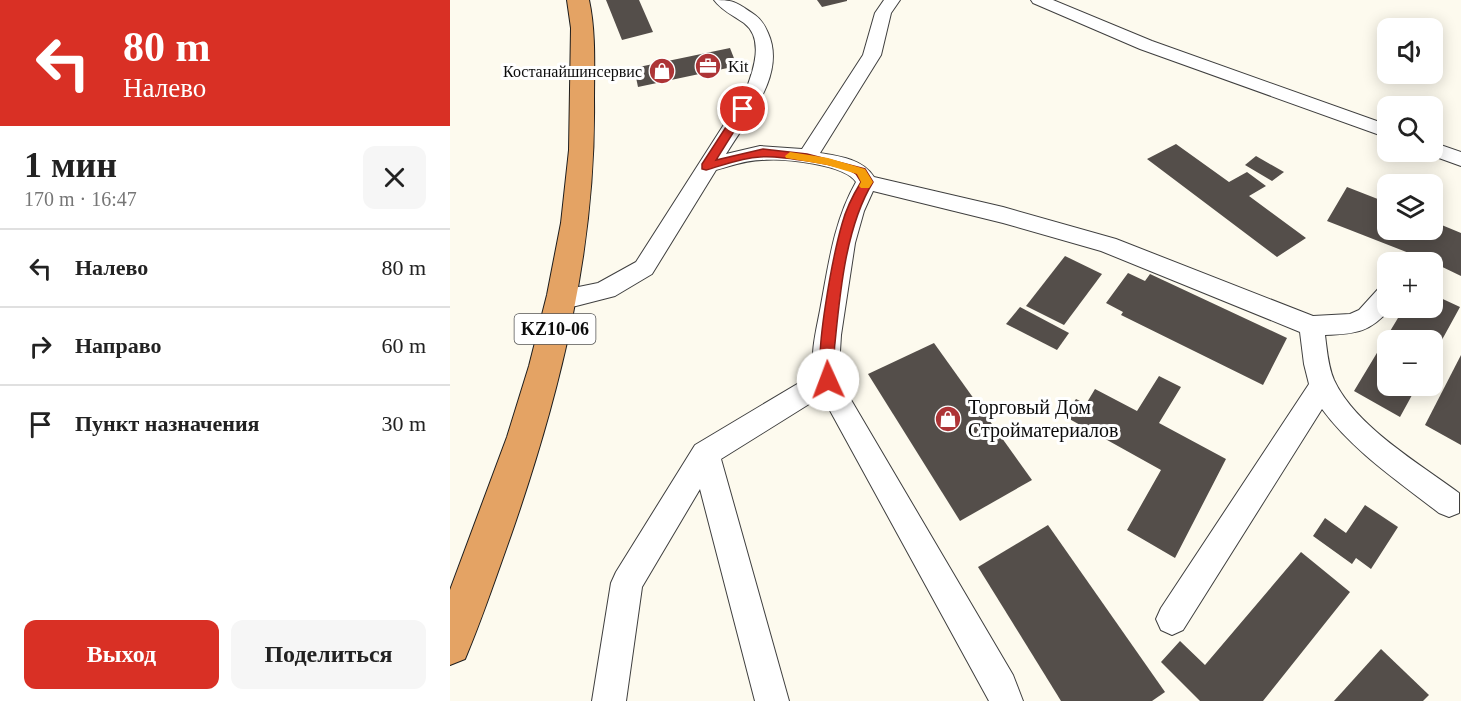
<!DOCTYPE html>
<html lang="ru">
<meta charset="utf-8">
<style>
:root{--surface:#fff;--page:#f6f6f6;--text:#222;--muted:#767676;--line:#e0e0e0;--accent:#d93025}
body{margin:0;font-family:Georgia,serif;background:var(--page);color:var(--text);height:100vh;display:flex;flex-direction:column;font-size:22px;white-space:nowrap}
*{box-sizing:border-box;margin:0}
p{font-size:20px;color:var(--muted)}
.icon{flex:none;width:33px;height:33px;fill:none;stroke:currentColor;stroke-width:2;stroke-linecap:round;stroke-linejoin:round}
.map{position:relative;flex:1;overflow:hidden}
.side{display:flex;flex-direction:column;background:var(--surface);width:450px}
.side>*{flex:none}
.banner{background:#d93025;color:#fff;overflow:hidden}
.buttons{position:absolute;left:927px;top:18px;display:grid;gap:12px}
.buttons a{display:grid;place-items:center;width:66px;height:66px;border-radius:12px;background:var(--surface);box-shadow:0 3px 15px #0003;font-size:30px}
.pin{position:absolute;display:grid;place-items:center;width:51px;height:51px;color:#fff;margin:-26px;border:3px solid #fff;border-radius:50%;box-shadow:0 2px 6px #0007}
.me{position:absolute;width:66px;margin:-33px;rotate:358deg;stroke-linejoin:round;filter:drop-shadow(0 0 4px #0008)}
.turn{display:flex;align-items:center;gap:21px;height:126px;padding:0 24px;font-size:27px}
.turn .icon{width:78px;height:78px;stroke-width:2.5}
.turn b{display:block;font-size:42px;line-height:51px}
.round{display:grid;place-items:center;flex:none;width:63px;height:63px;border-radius:12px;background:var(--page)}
.summary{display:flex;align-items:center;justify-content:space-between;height:102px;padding:0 24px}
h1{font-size:36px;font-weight:700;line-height:45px}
.cta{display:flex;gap:12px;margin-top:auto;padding:12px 24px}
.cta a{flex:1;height:69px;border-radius:12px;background:var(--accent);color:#fff;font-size:24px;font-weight:700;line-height:69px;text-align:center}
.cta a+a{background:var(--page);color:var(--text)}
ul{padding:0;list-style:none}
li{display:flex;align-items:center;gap:18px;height:78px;padding:0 24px;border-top:2px solid var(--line)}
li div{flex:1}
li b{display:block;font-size:22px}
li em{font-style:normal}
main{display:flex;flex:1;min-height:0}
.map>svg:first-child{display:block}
</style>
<main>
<section class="side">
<div class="banner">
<div class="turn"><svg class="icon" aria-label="left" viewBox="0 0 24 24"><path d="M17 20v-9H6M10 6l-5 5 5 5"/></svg><div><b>80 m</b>Налево</div></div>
</div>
<div class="summary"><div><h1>1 мин</h1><p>170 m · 16:47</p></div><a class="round"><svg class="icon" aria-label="close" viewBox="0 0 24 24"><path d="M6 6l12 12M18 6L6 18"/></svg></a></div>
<ul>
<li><svg class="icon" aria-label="left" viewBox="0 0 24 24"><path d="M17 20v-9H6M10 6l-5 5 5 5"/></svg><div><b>Налево</b></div><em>80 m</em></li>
<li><svg class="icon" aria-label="right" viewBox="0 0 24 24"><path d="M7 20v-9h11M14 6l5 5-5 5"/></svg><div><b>Направо</b></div><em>60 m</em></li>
<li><svg class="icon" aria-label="arrive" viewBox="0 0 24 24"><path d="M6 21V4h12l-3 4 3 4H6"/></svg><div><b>Пункт назначения</b></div><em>30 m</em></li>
</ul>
<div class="cta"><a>Выход</a><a>Поделиться</a></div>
</section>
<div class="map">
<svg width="1011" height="701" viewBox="0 0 1011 701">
<rect width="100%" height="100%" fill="#fdfaee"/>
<g fill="#544e4a">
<path d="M156,0H189L203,32L172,40Z"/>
<path d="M367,0H397V1L372,7Z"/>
<path d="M280,48L287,66L188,87L184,68Z"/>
<path d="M726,144L779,182L797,172L816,186L799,196L856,238L827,257L697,159Z"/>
<path d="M806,156L834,172L822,181L795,165Z"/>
<path d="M897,187L938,203V230H982V221L1011,233V276L982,262L877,221Z"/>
<path d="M615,256L652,274L614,325L576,306Z"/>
<path d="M678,273L695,281L700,274L837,338L813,385L671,315L673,312L656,303Z"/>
<path d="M982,294L1010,307L982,358V340H938V386H967L950,417L904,391L954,308H982Z"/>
<path d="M570,307L619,333L607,350L556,324Z"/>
<path d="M484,343L582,480L510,521L418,374Z"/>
<path d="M1011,355V445L975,425Z"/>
<path d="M709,376L731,387L709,423L776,459L725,558L677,530L711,470L614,416L626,399L636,404L645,389L687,411Z"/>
<path d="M915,505L948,527L921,569L906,558L902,564L863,536L875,518L896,533Z"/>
<path d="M598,525L715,692L702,701H611L528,567Z"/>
<path d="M851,552L900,592L813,701H750L711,662L730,641L755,665Z"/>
<path d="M931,649L979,695L973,701H884Z"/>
</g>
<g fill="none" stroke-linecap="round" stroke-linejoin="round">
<g stroke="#3f3f3f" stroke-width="2">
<g id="minor">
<path d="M264,0C286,0 287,3 305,15C312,20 315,26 318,33C337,75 297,119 276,154L310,146L352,149L413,55L425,13L434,0H450L441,13L431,55L370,153C389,156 413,159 424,177L553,207L666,239L863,316L900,314L909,310L929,288L938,285V308H941C920,332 907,334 875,335C877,350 878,366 884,380C905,426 970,464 1009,493V513L999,517L989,513C948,481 903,451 872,409L733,630L722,635L711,630L706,619L711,608L859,384L854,364L850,332L651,251L553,223L423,191L414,211L405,243L391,335L389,367L397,393L563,675L573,701H539L372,396L271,459L339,701H305L250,489L192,587L176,701H142L161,583L166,572L245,445L364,374C360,351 367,328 371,305C379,262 384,221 406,182C395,164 333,158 312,160C296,160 281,166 266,170L202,274L165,296L126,306L113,308L104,306L101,299L104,292L148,283L186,262L296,90C303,71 315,39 294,23C284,16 271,10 264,0Z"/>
<path d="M581,0H603L702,41L938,125V138L690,49L583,3Z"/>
<path d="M982,142L1011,152V166L975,153L982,152Z"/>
</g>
</g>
<g stroke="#1d1d1d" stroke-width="2">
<path id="highway" d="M117,0H139C146,32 144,67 144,100C146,250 110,394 61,535C46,577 32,619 15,659L0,665V590L57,437L79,366L97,295L111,223L119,150L121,28Z"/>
</g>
<use href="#minor" fill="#fff" fill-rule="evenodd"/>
<use href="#highway" fill="#e4a364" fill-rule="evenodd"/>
</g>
<path fill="#d93025" stroke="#8d1f18" stroke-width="1.5" d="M293,106L298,109L266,160L313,149L357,154L415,169L423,182C396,226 390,292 385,343C383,353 387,376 383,384H373C362,360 384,252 392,224C396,209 403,195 411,182C411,182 407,175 406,174C395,165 326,155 310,157C291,158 274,165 256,170L252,169V164L289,107Z"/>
<path fill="#f59e0b" d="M340,152L378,158L415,169L423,182L419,188H411L409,186L411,182L407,174L377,165L336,158L335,156Z"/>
<defs>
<g id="office-disc" transform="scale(1.35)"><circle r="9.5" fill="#ad3436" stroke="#fff"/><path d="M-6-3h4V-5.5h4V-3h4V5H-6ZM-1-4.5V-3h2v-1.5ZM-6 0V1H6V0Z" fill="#fff"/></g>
<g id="shop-disc" transform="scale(1.35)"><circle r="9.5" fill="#ad3436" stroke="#fff"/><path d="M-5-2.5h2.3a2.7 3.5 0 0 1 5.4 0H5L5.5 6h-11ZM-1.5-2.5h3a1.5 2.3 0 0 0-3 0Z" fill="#fff"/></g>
</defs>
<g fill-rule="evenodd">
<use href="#office-disc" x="258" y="66"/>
<use href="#shop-disc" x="212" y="71"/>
<use href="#shop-disc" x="498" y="419"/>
</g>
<g text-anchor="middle" stroke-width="6" stroke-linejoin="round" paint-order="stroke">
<g font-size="16" fill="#0c0c0c" stroke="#fff" text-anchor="start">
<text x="278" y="72">Kit</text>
<text x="192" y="77" text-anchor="end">Костанайшинсервис</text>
</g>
<rect fill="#fff" stroke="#555" stroke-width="1.5" x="64.5" y="314" width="81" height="30" rx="4.5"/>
<g font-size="18" font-weight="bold" fill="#0c0c0c">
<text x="105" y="335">KZ10-06</text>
</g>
<g font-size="20" fill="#0c0c0c" stroke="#fff" text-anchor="start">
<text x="518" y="414">Торговый Дом<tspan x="518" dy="23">Стройматериалов</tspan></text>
</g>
</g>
</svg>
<div class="buttons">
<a><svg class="icon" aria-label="sound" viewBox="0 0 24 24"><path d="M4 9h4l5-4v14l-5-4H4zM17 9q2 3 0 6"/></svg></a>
<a><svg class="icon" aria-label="search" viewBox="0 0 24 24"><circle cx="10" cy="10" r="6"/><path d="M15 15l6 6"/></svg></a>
<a><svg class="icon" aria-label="layers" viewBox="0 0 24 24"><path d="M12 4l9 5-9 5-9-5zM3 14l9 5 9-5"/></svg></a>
<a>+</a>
<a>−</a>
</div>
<div class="pin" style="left:293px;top:109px;background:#d93025"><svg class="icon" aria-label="arrive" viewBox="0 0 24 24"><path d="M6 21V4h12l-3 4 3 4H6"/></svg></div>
<svg class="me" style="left:378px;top:380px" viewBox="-20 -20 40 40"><circle r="19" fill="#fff"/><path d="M0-13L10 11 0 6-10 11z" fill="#d93025"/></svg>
</div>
</main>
